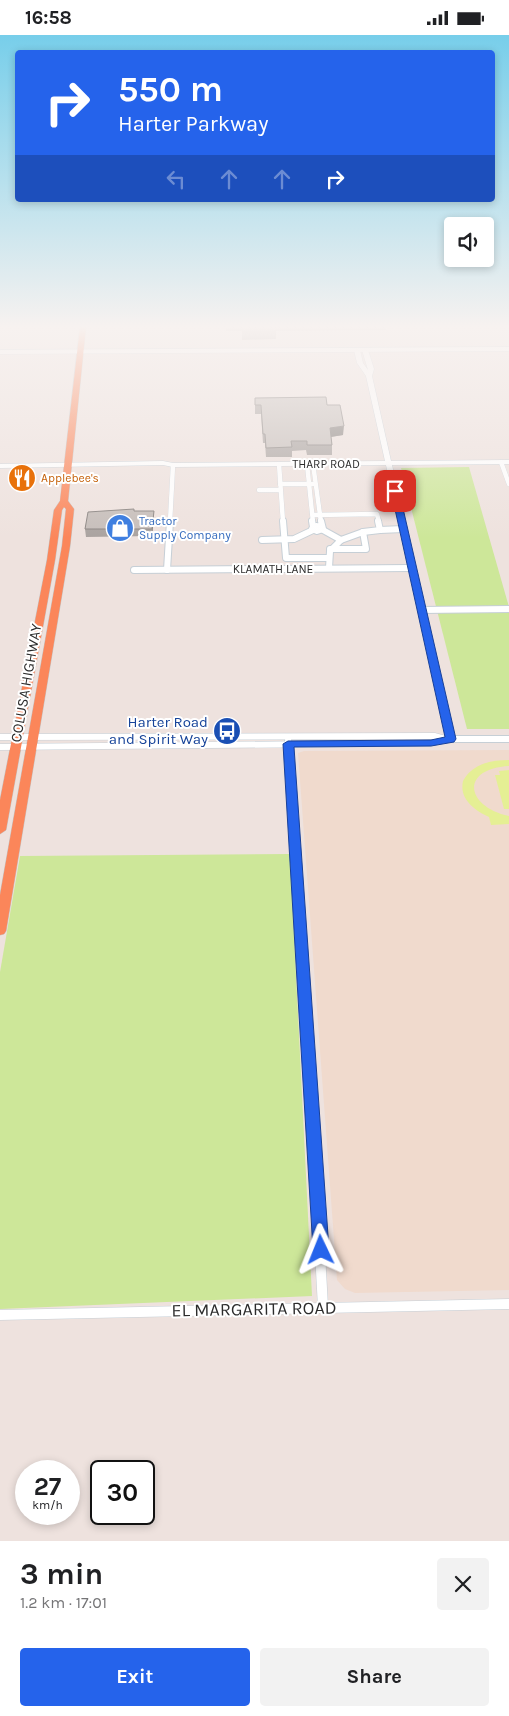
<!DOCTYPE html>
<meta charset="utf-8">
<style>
:root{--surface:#fff;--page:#f2f2f2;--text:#202124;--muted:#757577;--accent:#2563eb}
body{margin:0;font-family:Karla,sans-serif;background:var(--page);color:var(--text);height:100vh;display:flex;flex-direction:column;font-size:19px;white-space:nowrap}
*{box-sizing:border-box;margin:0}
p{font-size:16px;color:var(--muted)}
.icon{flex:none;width:28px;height:28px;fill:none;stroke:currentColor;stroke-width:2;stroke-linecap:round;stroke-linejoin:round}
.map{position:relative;height:1506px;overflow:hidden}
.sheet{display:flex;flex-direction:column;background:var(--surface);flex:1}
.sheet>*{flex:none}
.top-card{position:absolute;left:15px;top:15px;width:480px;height:152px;border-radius:5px;box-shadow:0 2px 8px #0003;background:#2563eb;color:#fff;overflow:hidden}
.tools{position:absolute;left:444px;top:182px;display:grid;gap:10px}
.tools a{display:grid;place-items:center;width:50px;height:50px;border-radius:5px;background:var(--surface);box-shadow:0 2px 8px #0003;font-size:25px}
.speed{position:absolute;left:15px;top:1425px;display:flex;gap:10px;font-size:25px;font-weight:700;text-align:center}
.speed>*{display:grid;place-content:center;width:65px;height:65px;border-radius:50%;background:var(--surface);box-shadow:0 2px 8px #0003;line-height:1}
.speed small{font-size:12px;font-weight:400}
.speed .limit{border:2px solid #111;border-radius:8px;background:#fff;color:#111}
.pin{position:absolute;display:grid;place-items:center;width:42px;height:42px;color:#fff;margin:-21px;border-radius:10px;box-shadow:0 2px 8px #0006}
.me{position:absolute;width:55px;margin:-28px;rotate:358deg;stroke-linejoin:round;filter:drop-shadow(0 0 4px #0008)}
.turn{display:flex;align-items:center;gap:18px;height:105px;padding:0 20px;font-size:22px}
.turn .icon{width:65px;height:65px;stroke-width:2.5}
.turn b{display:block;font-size:35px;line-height:42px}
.lanes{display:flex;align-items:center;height:48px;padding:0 20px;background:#0003;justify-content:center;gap:25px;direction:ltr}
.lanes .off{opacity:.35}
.round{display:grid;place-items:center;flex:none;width:52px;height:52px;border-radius:5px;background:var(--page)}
.headline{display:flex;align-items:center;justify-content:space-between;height:85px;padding:0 20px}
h1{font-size:30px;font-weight:700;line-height:38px}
.cta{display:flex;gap:10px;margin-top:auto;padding:10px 20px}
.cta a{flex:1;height:58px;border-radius:5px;background:var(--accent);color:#fff;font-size:20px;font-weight:700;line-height:58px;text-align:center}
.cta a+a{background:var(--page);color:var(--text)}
.status{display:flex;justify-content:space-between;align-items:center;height:35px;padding:0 25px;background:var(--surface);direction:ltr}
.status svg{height:14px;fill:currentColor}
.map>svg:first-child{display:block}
</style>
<div class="status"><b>16:58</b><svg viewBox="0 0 49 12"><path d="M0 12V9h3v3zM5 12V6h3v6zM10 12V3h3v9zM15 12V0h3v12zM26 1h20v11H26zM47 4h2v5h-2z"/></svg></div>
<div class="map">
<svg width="509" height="1506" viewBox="0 0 509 1506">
<rect width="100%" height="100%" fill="#eee2de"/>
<path fill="#f0dacd" d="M509,715V1255L355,1258L345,1254L337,1245L298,718L304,716Z"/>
<g fill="#cde799">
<path d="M469,432L509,572V694H467L401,433Z"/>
<path d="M290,819L312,1261L0,1274V937L20,821Z"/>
</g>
<g fill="#e5ef94">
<path d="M509,725V731C459,734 466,772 509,781V789L491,790L489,782C474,775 459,764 463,746C472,729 491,725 509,725Z"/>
<path d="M509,735V774H504L495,740H500L499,736Z"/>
</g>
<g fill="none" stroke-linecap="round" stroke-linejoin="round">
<g stroke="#c6cfd6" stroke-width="5">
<g id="minor-far3">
<path d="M501,427L509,449"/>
<path d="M279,429L283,487"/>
<path d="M307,429L313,487"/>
<path d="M313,429L321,487"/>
<path d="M280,449H313"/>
<path d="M259,455H280"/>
<path d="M313,480L377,479L379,487"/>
<path d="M170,487L173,430"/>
</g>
</g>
<g stroke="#c6cfd6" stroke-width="8">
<g id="minor-far2">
<path d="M283,486L286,523H328"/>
<path d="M312,486L313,492"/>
<path d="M321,486L323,494L317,496L312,494L316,491L322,492"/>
<path d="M323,495L341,505L330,516L329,533"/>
<path d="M380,495L403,494"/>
<path d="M363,497L380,495L378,486"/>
<path d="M262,505L294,504L313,495"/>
<path d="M330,514H366L363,497L341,505"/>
<path d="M134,535L411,533"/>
<path d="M167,535L170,486"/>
<path d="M421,575L509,574"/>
<path d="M288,702L290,741"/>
<path d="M451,704H509"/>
</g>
</g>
<g stroke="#c6cfd6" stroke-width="9">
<path id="minor-far1" d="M290,740L312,1073"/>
</g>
<g stroke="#c6cfd6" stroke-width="11">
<g id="minor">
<path d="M312,1072L323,1272"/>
<path d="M0,1280L509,1269"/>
</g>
</g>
<g stroke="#c6cfd6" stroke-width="1">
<path id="tertiary" d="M365,313L368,315L374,334L372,341L391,426L509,425V429L392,430L455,704L454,706L431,711L0,715V709L431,705L438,704L0,705V699L435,698L446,701L386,430L173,432L163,430L0,433V429L163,426L173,428L385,426L366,341L357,328L354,315L357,313L360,315L363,328L368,335L362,315Z"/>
</g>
<g stroke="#c6cfd6" stroke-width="1">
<path id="secondary" d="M509,312V316L0,319V315Z"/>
</g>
<g stroke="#c4c4c4" stroke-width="1">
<path id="trunk" d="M80,292H86L68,466L74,474L70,511L6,896L4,899L0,900V860L62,511L66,474L64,472L62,475L55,525L6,795L0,799V765L47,525L54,475L60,466Z"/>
</g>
<use href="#minor-far3" stroke="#fff" stroke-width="4.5"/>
<use href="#minor-far2" stroke="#fff" stroke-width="6"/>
<use href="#minor-far1" stroke="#fff" stroke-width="8"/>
<use href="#minor" stroke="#fff" stroke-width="10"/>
<use href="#tertiary" fill="#fff" fill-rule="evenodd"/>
<use href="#secondary" fill="#fff" fill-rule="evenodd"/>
<use href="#trunk" fill="#fb865a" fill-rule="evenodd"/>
</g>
<g fill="#aaa3a0">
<path d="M226,292H386V295L276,296V304L242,305V296H226Z"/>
<path d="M255,363L327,370L343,400L331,402L332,410V420H307L306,415L292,416V422H266L265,408H263L261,379H255Z"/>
<path d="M134,476H154V483L152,501L86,502L85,494Z"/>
</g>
<g fill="#8b8582">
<path d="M344,391L343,400L330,402V393Z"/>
<path d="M154,476V483L152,501V494Z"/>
</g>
<g fill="#c6beba" stroke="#8b8582">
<path d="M242,292H275L276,296H242Z"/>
<path d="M326,362L327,370H340L344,391L330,393L332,410H307V406H291L292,412L266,413L265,399H263L261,370H255V363Z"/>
<path d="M134,474V476H154L152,494H85L88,477Z"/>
</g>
<linearGradient id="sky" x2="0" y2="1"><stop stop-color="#77ceea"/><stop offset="0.58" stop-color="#f7f2f0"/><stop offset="1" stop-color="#f7f2f0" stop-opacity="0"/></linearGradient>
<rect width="509" height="503" fill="url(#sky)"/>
<path fill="#2563eb" stroke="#184099" d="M395,453L399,456L456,704L454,707L431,711L294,712L329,1215L326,1220L321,1222L315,1220L313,1215L283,709L288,706L431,705L445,702L391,456Z"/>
<defs>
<g id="restaurant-disc" transform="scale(1.4375)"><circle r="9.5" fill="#e8710a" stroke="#fff"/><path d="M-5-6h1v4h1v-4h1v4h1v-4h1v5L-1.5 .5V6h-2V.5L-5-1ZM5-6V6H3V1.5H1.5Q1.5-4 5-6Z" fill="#fff"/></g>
<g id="shop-disc" transform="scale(1.4375)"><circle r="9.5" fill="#3f7fe0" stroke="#fff"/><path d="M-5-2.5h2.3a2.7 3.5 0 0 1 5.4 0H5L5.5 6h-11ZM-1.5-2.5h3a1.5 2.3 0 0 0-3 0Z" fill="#fff"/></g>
<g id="bus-disc" transform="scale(1.4375)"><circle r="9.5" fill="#1a4fb4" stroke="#fff"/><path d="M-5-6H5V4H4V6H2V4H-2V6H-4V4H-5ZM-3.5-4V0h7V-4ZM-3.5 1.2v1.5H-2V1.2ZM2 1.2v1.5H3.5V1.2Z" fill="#fff"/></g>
</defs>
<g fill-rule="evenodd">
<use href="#restaurant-disc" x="22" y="443"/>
<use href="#shop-disc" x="120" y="493"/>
<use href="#bus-disc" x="227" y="696"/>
</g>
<g text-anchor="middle" stroke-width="4" stroke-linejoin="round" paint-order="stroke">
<g font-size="12" fill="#2c2c2c" stroke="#fff">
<text x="326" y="433">THARP ROAD</text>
<text x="273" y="538">KLAMATH LANE</text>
</g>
<g font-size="12" fill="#c56008" stroke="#fff" text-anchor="start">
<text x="41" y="447">Applebee's</text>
</g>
<g font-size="12" fill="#366cbe" stroke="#fff" text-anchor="start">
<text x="139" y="490">Tractor<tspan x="139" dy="14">Supply Company</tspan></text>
</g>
<g font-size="15" fill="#2c2c2c" stroke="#fff">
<text transform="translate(26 648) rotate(-80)" y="5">COLUSA HIGHWAY</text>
</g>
<g font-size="15" fill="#164399" stroke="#fff" text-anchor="end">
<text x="208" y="692">Harter Road<tspan x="208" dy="17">and Spirit Way</tspan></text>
</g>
<g font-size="18" fill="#2c2c2c" stroke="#fff">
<text transform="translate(254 1274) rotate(-1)" y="6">EL MARGARITA ROAD</text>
</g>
</g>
</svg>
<div class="tools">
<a><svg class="icon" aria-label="sound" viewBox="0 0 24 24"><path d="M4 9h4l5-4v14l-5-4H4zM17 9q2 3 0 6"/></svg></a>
</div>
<div class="speed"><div>27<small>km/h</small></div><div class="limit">30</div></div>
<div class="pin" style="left:395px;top:456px;background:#d93025"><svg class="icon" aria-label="arrive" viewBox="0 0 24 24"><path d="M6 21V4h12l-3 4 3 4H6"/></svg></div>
<svg class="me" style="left:321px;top:1215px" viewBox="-20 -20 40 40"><path d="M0-17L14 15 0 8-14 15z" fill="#2563eb" stroke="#fff" stroke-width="4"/></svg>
<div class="top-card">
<div class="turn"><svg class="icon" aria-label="right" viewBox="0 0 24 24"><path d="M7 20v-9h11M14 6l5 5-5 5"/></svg><div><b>550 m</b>Harter Parkway</div></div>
<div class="lanes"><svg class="icon off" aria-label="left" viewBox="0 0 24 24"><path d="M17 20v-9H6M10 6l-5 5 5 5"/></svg><svg class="icon off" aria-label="ahead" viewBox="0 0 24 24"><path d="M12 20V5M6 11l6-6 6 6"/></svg><svg class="icon off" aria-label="ahead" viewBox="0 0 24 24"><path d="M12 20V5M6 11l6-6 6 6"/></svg><svg class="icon" aria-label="right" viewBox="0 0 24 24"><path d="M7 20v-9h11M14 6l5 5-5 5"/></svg></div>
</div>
</div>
<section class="sheet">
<div class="headline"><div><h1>3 min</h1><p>1.2 km · 17:01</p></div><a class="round"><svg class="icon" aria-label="close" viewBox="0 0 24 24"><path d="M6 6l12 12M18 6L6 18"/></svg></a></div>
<div class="cta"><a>Exit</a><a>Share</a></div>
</section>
